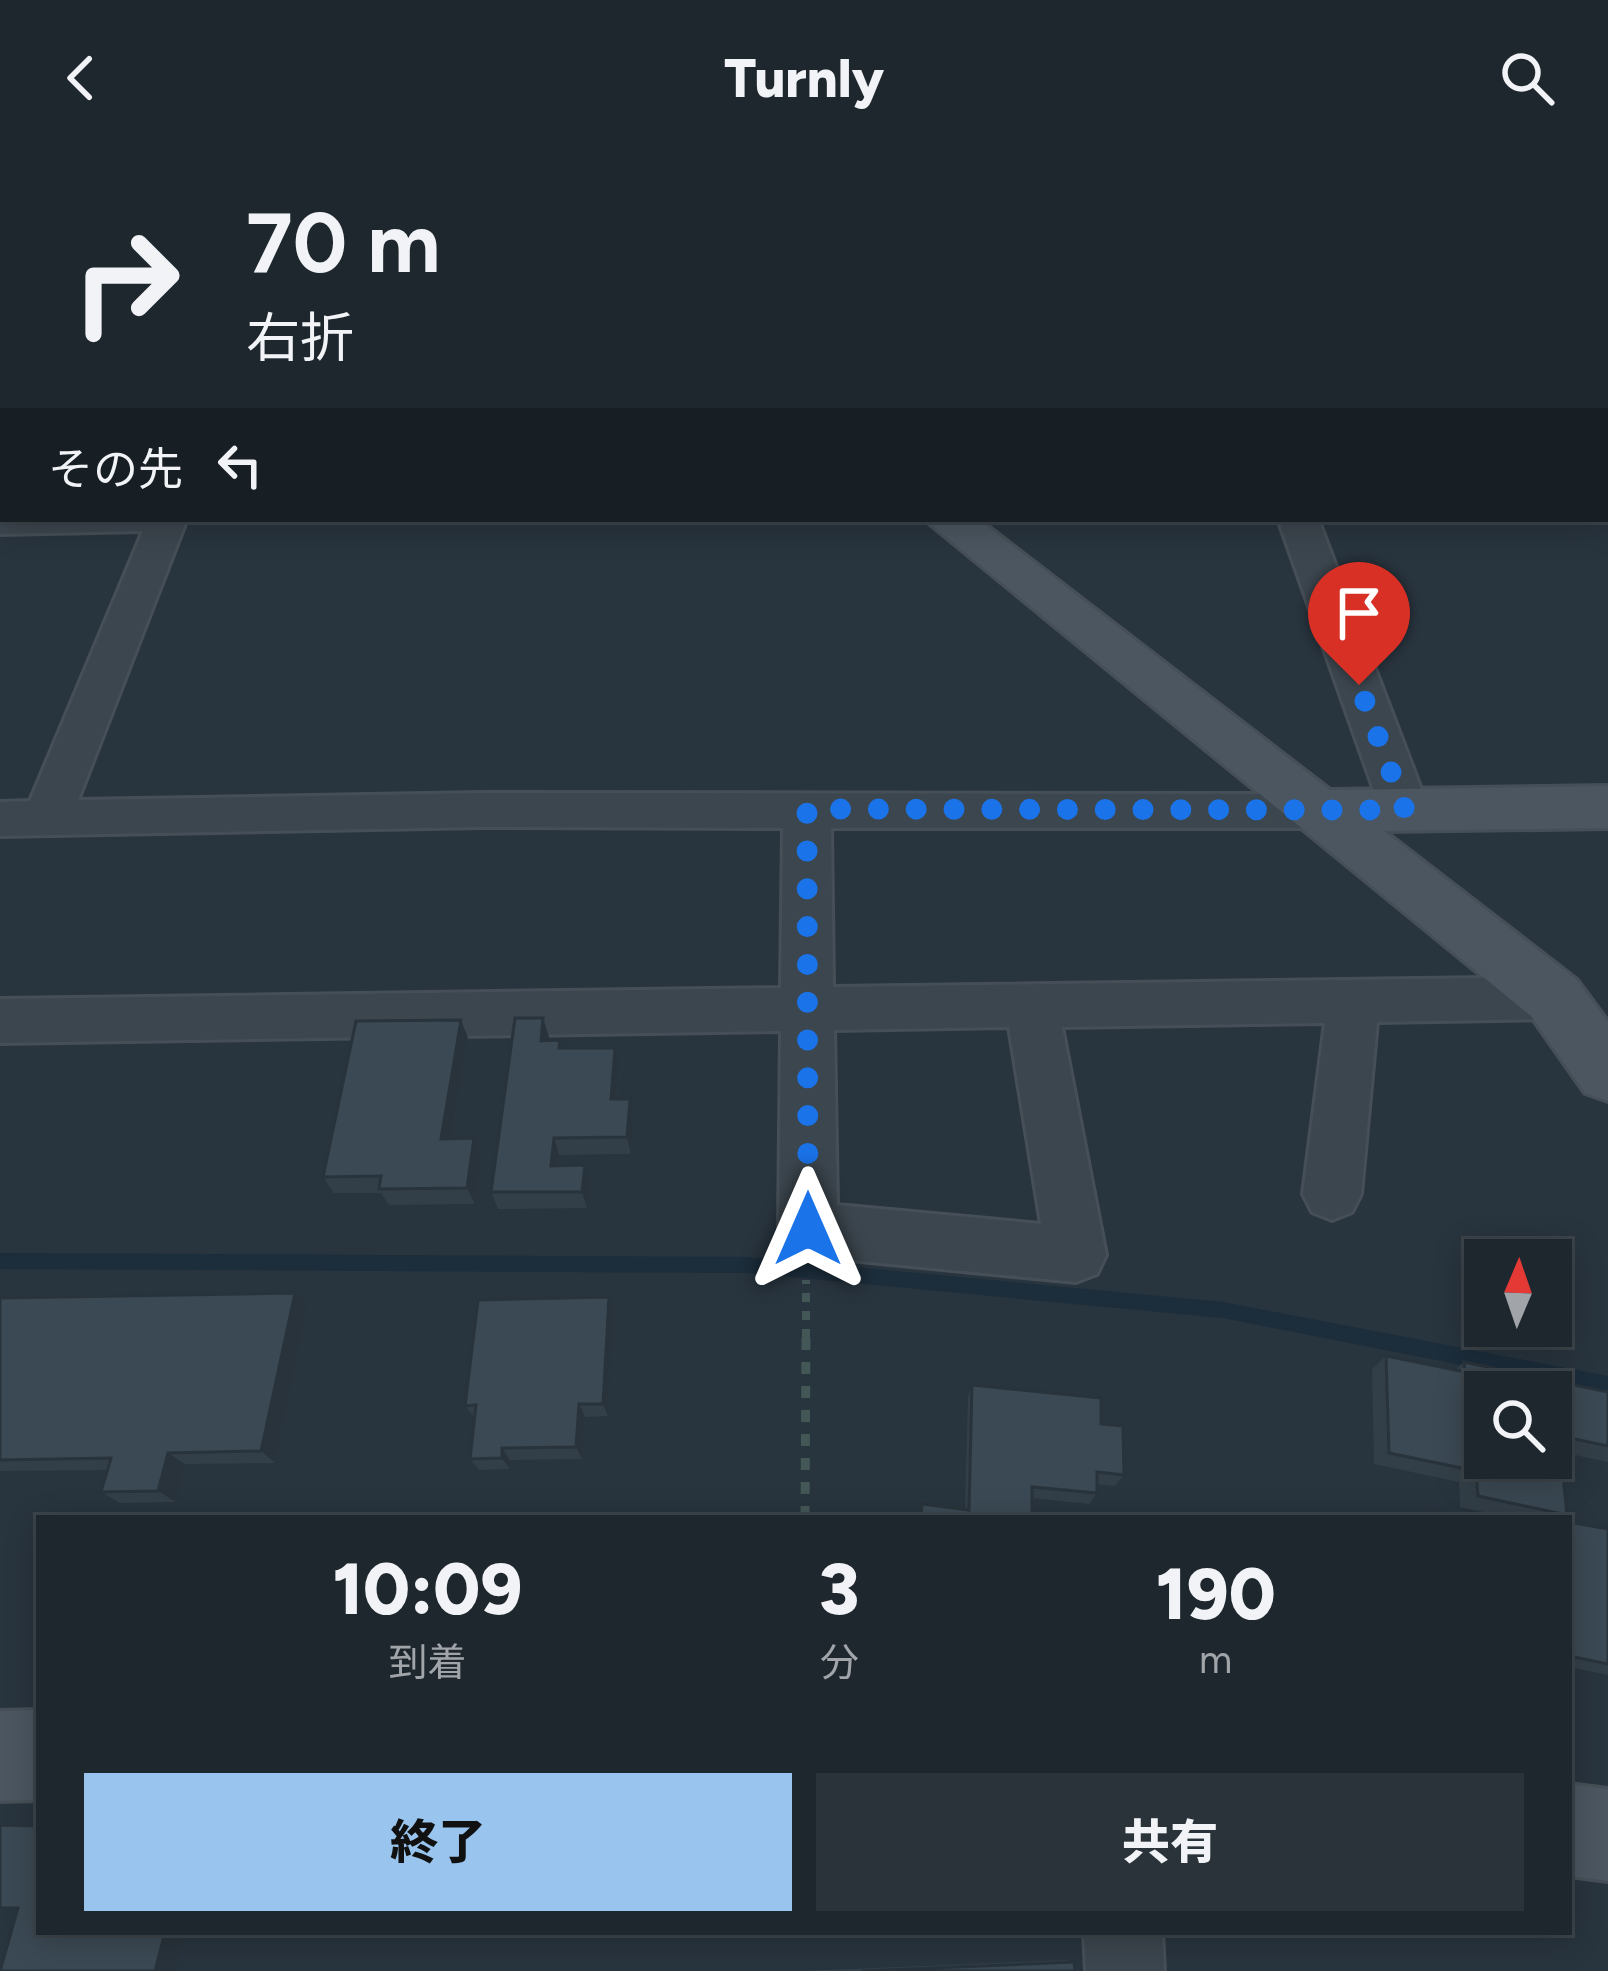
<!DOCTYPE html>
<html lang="ja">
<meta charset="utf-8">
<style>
:root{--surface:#1e272e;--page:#2b333a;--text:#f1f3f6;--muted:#a1a5aa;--line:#3c444a;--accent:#99c4ed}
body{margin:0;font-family:Figtree,"Noto Sans JP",sans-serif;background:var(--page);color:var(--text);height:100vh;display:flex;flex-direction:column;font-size:45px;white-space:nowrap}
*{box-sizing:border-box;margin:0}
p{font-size:39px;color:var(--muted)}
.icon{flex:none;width:66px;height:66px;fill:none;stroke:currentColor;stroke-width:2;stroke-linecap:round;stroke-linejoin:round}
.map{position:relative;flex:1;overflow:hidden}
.details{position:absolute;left:36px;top:1359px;width:1536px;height:420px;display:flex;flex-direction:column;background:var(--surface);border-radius:0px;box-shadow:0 6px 30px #0003,0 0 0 3px var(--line)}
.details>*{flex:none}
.banner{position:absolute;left:0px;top:0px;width:1608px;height:366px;box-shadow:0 6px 30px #0003,0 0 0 3px var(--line);background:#1e272e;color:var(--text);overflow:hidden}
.needle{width:78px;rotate:2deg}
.fabs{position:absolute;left:1464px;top:1083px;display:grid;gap:24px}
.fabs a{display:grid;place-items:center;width:108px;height:108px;border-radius:0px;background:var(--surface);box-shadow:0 6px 30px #0003,0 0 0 3px var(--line);font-size:60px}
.pin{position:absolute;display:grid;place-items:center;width:102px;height:102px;color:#fff;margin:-123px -51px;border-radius:50% 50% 50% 0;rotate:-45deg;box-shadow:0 0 12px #0007}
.pin .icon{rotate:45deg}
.me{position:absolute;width:132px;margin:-66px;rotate:0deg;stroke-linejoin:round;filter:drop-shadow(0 0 9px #0008)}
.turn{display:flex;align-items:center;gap:42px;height:252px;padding:0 48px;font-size:54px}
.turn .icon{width:156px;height:156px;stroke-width:2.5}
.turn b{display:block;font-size:84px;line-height:102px}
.then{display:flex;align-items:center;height:114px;padding:0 48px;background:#0003;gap:24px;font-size:45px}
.eta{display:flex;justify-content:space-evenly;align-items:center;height:204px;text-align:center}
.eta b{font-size:72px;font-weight:800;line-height:84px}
.action{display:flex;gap:24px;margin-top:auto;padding:24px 48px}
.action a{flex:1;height:138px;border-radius:0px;background:var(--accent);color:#111;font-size:48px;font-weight:800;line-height:138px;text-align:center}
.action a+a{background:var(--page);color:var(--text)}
header{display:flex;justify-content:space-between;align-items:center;height:156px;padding:0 48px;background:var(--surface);font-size:54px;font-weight:800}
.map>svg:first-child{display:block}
</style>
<header><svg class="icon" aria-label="back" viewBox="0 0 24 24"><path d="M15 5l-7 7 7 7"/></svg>Turnly<svg class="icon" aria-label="search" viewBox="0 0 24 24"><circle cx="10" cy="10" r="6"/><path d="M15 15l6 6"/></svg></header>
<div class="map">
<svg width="1608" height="1815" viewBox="0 0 1608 1815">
<rect width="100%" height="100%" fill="#28343e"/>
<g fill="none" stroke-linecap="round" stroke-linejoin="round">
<path fill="#1c2d3b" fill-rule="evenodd" d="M0,1097L748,1101L1223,1146L1608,1220V1238L1223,1162L748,1117L0,1113Z"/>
<g stroke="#464f57" stroke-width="6">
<g id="street">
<path d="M1148,0H1178L1179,3H1149Z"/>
<rect x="1605" y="39" width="3" height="18"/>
<rect x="0" y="55" width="3" height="18"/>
<path d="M0,354L3,363H187L78,644L482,637L1317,638L1334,643L1341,655L1334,667L1317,672H831L833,831L1554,821L1572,827L1580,842L1572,857L1554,863L1377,866L1361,1038L1352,1056L1332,1064L1312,1056L1303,1038L1325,867L1062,871L1106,1099L1097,1118L1076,1126L808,1100L787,1092L779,1073L781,875L0,887V843L781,832L783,672L482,671L0,680V646L30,645L143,375L0,378ZM1009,871L1041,1068L837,1049L834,874Z"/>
<path d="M1278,363H1318L1429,654L1422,666L1405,671L1388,666L1381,654Z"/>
<path d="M1084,1776H1162L1164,1815H1086Z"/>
</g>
</g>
<g stroke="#464f57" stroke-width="6">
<g id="secondary">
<path d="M478,0H516L518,3H480Z"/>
<path d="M924,363H978L1330,634L1608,630V672L1384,675L1577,824L1608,866V945L1585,937L1531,860Z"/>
<path d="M39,1554V1644L0,1645V1555Z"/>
<path d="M1569,1628L1608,1633V1725L1569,1720Z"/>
</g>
</g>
<path stroke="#435756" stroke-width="8" stroke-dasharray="9 9" stroke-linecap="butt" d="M806,1182V1124"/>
<path stroke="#435756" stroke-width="9" stroke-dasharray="12 12" stroke-linecap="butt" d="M805,1362L806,1179"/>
<use href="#street" fill="#3c464e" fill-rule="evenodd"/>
<use href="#secondary" fill="#4b5660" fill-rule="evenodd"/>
</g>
<g fill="#333f48">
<path d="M549,881L548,884L563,892L619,910L617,943L633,961L631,998L559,999V1009L590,1026L587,1052L498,1053L491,1036Z"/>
<path d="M468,882L452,983L474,982L482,999L475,1048L389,1049L381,1037H334L323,1021Z"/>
<path d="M0,1142L307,1152L275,1307L185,1308L176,1346L120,1347L101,1336L108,1314L0,1315Z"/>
<path d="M614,1156L608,1260L585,1261L582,1303L510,1304V1313L479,1314L470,1303L475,1262L465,1250Z"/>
<path d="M1386,1200L1455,1214L1464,1206L1608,1236V1306L1551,1294V1236H1485L1567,1359L1561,1362H1512L1460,1351L1459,1326L1374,1308L1372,1213Z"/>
<path d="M972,1229L1101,1268L1124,1319L1115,1330L1097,1328V1337L1089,1348L1032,1342V1361L1038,1362H918L922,1348L965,1353L968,1241Z"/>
<path d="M1569,1366L1608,1373V1519L1569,1511Z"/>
<path d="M1065,1804L1074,1806L1075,1815H801Z"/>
</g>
<g fill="#29333b">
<path d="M543,862L549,881L546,903L541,885Z"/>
<path d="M461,864L468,882L449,1000L441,983Z"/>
<path d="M615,892L619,910L615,961L611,943Z"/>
<path d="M630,943L633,961L631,998L627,981Z"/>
<path d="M474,982L482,999L475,1048L467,1032Z"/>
<path d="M554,982L559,999L557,1026L551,1010Z"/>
<path d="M585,1009L590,1026L587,1052L582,1036Z"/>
<path d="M295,1137L307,1152L275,1307L261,1295Z"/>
<path d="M609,1141L614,1156L608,1260L603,1248Z"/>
<path d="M579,1248L585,1261L582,1303L576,1291Z"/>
<path d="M502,1292L510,1304V1313L502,1302Z"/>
<path d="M168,1297L185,1308L176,1346L158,1335Z"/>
<path d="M165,1776H184L175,1815H155Z"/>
</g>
<g fill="#3b4954" stroke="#29333b" stroke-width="3">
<path d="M515,862H543L541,885L560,884L559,892H615L611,943H630L627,981L554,982L551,1010L585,1009L582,1036H491Z"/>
<path d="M461,864L441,983L474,982L467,1032L379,1033L381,1020L323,1021L356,865Z"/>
<path d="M295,1137L261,1295L168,1297L158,1335L101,1336L111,1302L0,1304V1142Z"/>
<path d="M609,1141L603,1248H579L576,1291L502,1292V1302L470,1303L476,1249L465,1250L478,1144Z"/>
<path d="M1386,1200L1465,1216L1464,1206L1608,1236V1290L1551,1278V1236H1485V1302H1551V1298L1561,1300L1567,1359L1478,1340L1476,1315L1389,1297Z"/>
<path d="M972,1229L1101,1242V1268L1123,1270L1124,1319L1097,1316V1337L1032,1331V1361L1038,1362H921L922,1348L969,1354Z"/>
<path d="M1428,1354L1468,1362H1429Z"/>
<path d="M1569,1366L1608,1373V1508L1569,1500Z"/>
<path d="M0,1669L39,1670V1776H165L155,1815H0L18,1752H0Z"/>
<path d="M1074,1806L1075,1815H862Z"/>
</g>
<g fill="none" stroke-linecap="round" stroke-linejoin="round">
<path stroke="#1a73e8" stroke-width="21" stroke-dasharray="0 37.8" d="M808,1073L807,653L1405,654L1359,529"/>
</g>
</svg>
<div class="fabs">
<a><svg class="needle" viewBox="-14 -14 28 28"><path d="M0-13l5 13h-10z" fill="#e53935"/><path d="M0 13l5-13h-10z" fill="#a1a5aa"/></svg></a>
<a><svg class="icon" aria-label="search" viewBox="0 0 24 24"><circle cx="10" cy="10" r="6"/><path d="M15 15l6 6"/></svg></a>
</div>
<div class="pin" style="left:1359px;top:529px;background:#d93025"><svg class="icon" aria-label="arrive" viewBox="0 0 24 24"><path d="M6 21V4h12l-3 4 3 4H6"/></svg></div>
<svg class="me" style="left:808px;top:1073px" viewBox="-20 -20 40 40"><path d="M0-17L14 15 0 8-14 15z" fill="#1a73e8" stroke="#fff" stroke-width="4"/></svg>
<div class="banner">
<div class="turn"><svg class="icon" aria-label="right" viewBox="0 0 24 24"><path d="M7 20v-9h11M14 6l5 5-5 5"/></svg><div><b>70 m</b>右折</div></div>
<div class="then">その先<svg class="icon" aria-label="left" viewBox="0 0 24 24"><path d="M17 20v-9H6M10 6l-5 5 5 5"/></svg></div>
</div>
<section class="details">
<div class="eta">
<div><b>10:09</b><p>到着</p></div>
<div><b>3</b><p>分</p></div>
<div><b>190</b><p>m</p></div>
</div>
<div class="action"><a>終了</a><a>共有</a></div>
</section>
</div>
